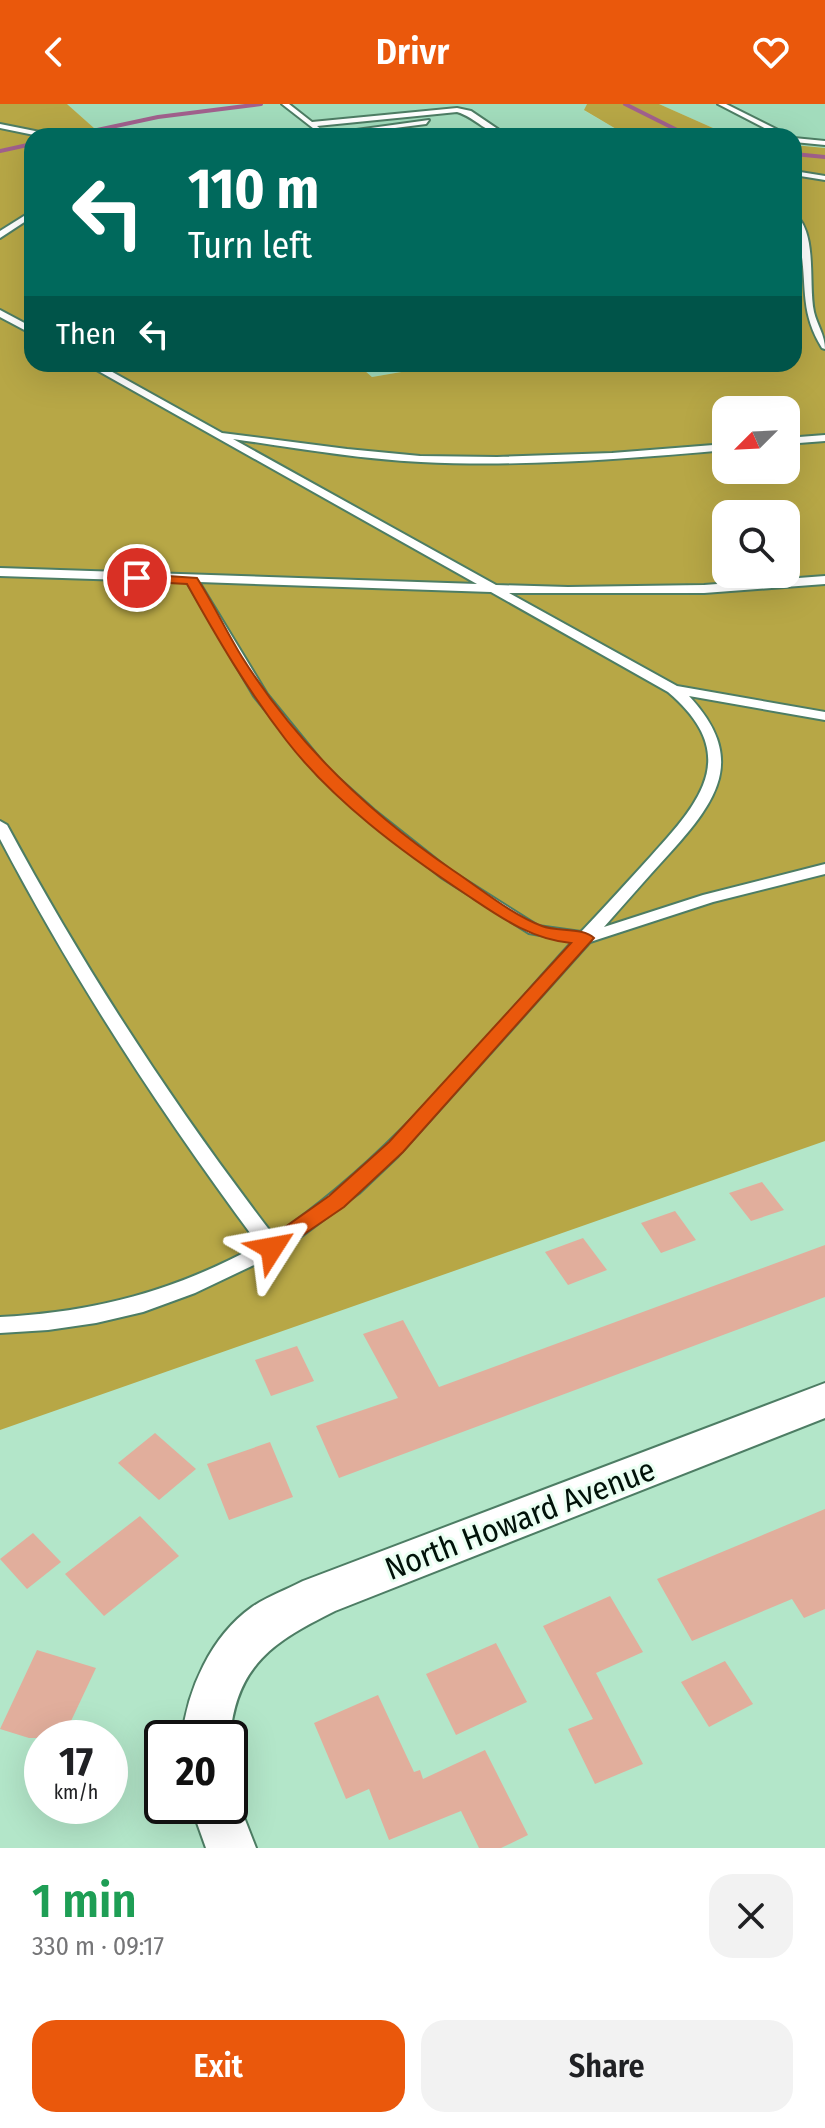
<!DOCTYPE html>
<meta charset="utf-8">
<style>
:root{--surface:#fff;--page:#f2f2f2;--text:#202124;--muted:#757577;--accent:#ea580c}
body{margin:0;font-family:"Fira Sans Condensed",sans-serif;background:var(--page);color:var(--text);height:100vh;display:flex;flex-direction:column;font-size:30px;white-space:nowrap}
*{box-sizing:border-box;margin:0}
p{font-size:26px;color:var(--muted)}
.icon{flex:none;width:44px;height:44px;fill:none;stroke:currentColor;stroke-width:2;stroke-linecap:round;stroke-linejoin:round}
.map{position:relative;height:1744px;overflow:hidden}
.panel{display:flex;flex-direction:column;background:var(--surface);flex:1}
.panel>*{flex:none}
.top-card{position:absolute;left:24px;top:24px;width:778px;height:244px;border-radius:24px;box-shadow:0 8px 32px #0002;background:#00695c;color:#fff;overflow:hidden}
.needle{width:52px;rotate:246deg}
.buttons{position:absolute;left:712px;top:292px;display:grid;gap:16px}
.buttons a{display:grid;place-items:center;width:88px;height:88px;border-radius:16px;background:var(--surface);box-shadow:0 8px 32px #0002;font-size:40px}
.speed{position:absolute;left:24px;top:1616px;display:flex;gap:16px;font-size:40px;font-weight:700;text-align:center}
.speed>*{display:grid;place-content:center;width:104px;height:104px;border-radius:50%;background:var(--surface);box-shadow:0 8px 32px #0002;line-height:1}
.speed small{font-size:20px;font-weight:400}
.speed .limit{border:4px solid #111;border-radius:12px;background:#fff;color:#111}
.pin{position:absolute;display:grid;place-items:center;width:68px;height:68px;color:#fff;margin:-34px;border:4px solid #fff;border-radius:50%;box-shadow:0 2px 8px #0007}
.me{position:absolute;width:88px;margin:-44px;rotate:56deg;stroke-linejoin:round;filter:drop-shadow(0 0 6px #0008)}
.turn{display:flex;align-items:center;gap:28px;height:168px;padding:0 32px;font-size:36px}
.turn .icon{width:104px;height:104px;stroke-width:2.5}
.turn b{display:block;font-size:56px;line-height:68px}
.then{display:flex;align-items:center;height:76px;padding:0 32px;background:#0003;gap:16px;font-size:30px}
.round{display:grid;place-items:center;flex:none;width:84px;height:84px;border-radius:24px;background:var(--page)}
.headline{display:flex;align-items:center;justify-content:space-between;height:136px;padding:0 32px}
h1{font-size:48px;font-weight:600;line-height:60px;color:#1e9e55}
.action{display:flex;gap:16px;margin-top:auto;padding:16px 32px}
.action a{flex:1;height:92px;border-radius:24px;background:var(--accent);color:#fff;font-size:32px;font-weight:600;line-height:92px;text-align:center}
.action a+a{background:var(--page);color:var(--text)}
header{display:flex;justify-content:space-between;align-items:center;height:104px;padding:0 32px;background:var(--accent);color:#fff;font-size:36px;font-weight:600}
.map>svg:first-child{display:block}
</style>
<header><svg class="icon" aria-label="back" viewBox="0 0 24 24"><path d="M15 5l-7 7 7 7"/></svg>Drivr<svg class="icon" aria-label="heart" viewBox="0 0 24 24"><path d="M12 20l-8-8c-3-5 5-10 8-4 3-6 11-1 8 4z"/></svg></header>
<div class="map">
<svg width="825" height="1744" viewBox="0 0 825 1744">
<rect width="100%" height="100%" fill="#b3e6c9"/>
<g fill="#a2dcbc">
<path d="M67,0H587L585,7L628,32H103Z"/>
<path d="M659,0H825V44L794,41V32H731Z"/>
<path d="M357,260H448L372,273Z"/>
</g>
<g fill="#b7a746" fill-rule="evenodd">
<path d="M0,0H67L103,32H32V260H357L372,273L448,260H794V41L825,44V1037L0,1326ZM726,306H786V366H726ZM726,410H786V470H726Z"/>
<path d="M587,0H659L731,32H628L584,6Z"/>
</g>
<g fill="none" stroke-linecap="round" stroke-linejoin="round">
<g stroke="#a1608d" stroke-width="4">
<path d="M625,0L689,32"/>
<path d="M69,32L158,13L261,0"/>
<path d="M0,47L32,40"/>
<path d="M794,50L825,53"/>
</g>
</g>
<g fill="#e1ae9c">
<path d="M762,1078L784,1106L751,1117L729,1089Z"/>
<path d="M675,1107L696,1136L661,1149L641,1119Z"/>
<path d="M583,1134L607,1166L568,1181L545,1148Z"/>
<path d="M825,1141V1193L339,1374L316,1322L398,1294L363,1230L403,1216L439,1283Z"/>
<path d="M297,1242L314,1277L271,1292L255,1256Z"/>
<path d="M155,1329L196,1365L159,1396L118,1359Z"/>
<path d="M270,1338L293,1393L229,1416L207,1360Z"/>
<path d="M825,1405V1505L804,1514L792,1495L692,1537L657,1475Z"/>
<path d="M140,1412L179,1452L104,1512L65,1470Z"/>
<path d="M33,1429L61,1458L27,1485L0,1455Z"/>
<path d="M610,1492L643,1548L596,1569L643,1660L595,1680L568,1625L593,1615L543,1522Z"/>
<path d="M496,1539L527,1598L456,1631L426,1570Z"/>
<path d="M37,1546L96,1564L63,1634H29L0,1625Z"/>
<path d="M725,1557L753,1600L709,1623L681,1578Z"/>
<path d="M378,1591L414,1668L420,1666L423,1675L485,1646L528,1731L501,1744H479L461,1707L389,1736L369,1685L346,1695L314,1619Z"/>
</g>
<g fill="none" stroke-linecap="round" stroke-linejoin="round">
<g stroke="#4d7d64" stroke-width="4">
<g id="service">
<path d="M282,0H289L312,18L457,4L471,7L508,32C489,32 475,13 457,8L317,22L322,26L318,28Z"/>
<path d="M718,0H726L790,32H780Z"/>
<path d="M429,16L426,20L333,32L320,31Z"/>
<path d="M0,20L50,30L54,32H39L0,24Z"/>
<path d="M794,34L825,37V41L794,38Z"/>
<path d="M794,67L825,72V76L794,71Z"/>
<path d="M32,107V113L0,134V127Z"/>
<path d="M794,109C818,128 808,180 814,208C817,221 825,231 825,245L822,244C800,208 807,184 801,146C799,133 794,122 794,109Z"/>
<path d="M0,206L32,223V230L0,213Z"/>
<path d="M86,260H98L222,329L347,345L420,352L497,353L612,349L726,340V346C625,355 523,363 421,358C358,355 296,344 233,335L496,481L568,483L704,481L825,472V480L704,489H509L677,582L825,608V616L689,592C747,654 718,696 669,750C647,774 626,798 604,823L703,791L825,760V770L713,798L590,838L398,1052L359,1089L279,1149L195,1189L143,1208L96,1219L48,1226L0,1229V1213C96,1208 174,1187 259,1141C163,1012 75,878 0,735V717L7,721C85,866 174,1002 274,1132C391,1054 479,940 573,837L529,829L441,773L364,712L318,671L254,592L187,478L0,472V464L477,480ZM199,478L491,488L668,588C741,650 702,696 651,752C628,777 605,803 581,828L538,822L451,767L374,706L328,665L267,590Z"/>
<path d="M825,331V337L786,340V334Z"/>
</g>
</g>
<g stroke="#4d7d64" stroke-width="4">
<g id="minor">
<path d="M825,1279V1314L335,1507C275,1537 236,1560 230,1634H182C187,1586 211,1532 252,1503C268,1492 286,1486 303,1477Z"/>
<path d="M230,1683L233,1685L256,1744H206L191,1702H230Z"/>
</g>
</g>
<use href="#service" fill="#fff" fill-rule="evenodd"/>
<use href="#minor" fill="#fff" fill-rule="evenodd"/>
</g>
<path fill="#ea580c" stroke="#983908" stroke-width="2" d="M137,470L197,474C213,499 226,527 242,553C296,639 370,710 454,767C481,785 512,811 542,822C557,828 583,823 594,834L403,1048L344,1103L272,1152L264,1149L261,1144L264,1138L329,1092L389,1038L571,839C530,835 500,813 467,791C402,748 333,697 286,636C248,587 217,534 187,480L132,477V471Z"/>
<g text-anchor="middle" stroke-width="6" stroke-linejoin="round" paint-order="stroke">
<g font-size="32" fill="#011209" stroke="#ebfff3">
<text transform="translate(520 1415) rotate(-21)" y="11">North Howard Avenue</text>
</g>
</g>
</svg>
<div class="buttons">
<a><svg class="needle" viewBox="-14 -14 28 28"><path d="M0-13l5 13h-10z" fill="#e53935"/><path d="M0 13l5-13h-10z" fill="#757577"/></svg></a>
<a><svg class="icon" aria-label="search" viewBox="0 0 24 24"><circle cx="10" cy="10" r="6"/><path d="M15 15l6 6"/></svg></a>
</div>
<div class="speed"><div>17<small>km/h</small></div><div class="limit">20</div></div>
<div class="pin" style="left:137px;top:474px;background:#d93025"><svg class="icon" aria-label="arrive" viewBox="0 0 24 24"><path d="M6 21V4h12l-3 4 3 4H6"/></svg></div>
<svg class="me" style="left:272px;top:1144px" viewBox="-20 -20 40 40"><path d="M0-17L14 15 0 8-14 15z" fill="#ea580c" stroke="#fff" stroke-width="4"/></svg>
<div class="top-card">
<div class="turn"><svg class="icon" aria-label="left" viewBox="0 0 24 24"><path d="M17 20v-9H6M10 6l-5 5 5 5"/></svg><div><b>110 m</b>Turn left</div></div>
<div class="then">Then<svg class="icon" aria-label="left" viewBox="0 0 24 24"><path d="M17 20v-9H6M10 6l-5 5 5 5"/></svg></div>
</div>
</div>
<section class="panel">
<div class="headline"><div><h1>1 min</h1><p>330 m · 09:17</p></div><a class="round"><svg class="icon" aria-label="close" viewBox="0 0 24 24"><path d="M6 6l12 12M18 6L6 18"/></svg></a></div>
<div class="action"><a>Exit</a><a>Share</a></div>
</section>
